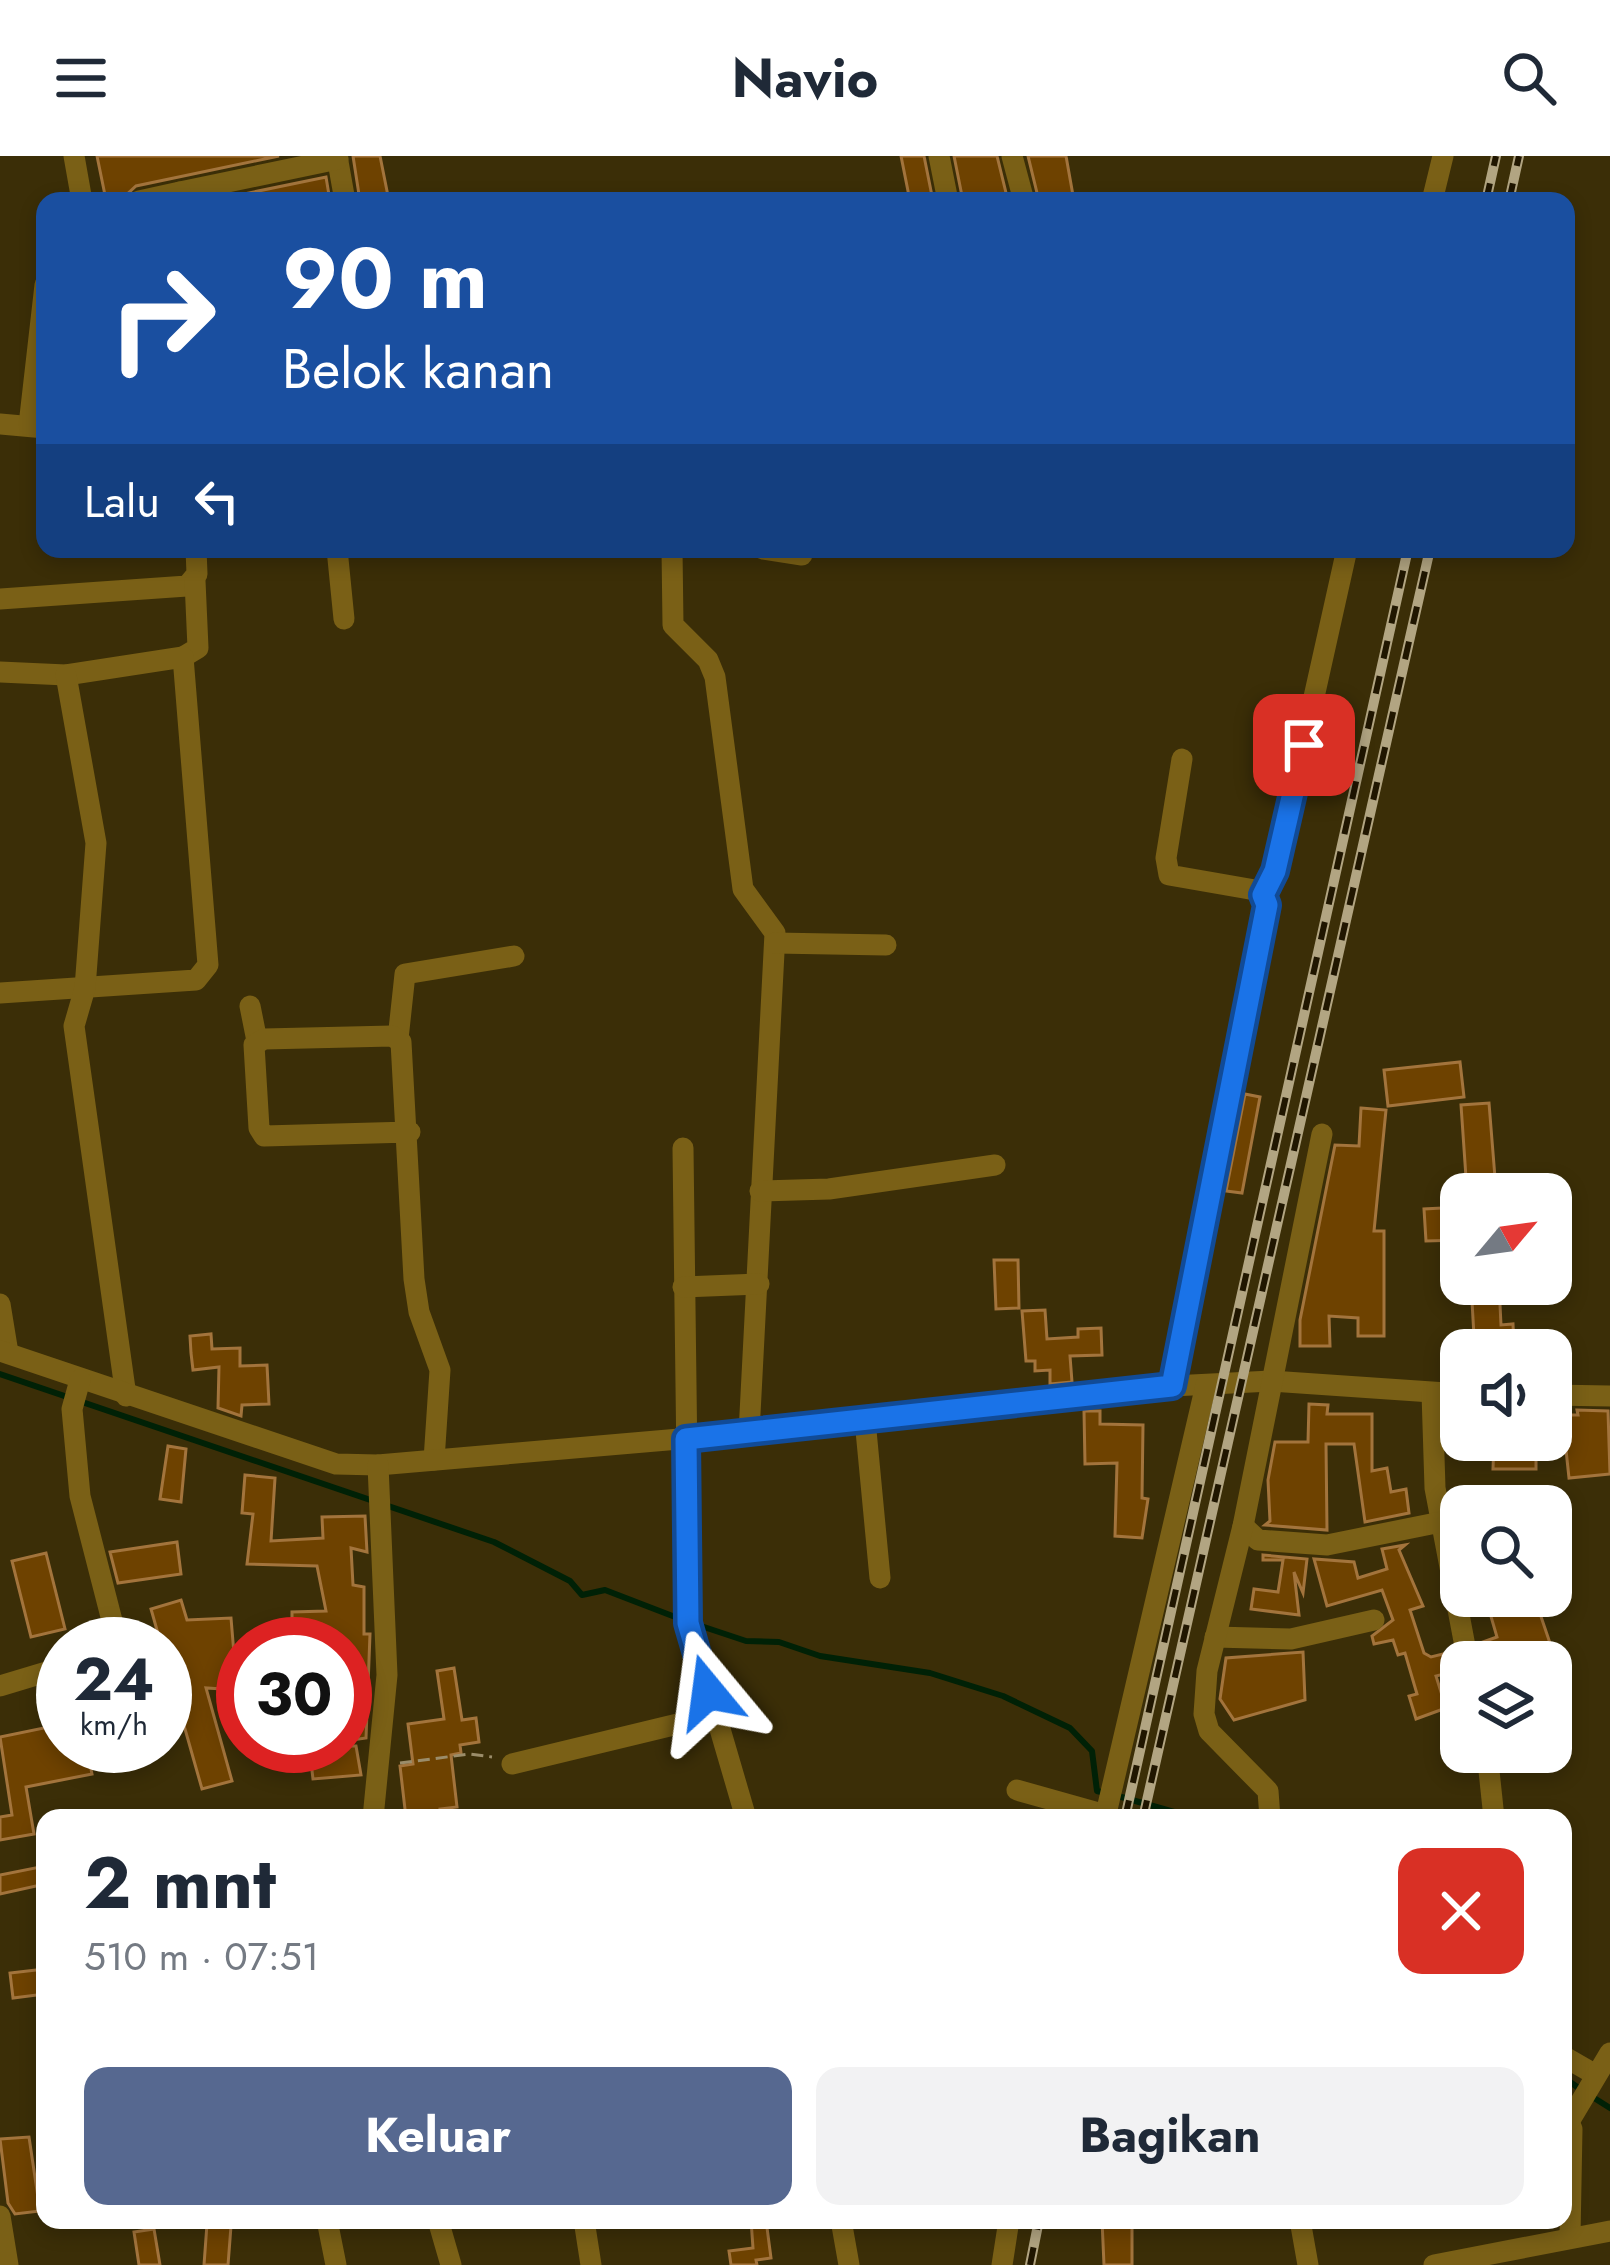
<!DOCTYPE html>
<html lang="id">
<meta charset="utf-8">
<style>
:root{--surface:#fff;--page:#f2f2f3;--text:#1f2937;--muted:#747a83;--accent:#566890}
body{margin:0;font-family:Jost,sans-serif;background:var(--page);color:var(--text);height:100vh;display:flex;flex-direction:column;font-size:45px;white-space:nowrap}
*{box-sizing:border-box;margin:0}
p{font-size:39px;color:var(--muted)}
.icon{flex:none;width:66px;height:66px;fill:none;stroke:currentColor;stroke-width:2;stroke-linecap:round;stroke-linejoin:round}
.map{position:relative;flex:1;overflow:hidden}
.sheet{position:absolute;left:36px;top:1653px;width:1536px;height:420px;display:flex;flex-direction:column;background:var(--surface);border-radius:24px;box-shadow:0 6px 18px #0003}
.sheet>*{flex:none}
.guide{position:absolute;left:36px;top:36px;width:1539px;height:366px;border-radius:24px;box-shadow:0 6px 18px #0003;background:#1a4fa0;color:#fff;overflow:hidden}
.needle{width:78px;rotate:61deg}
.buttons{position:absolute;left:1440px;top:1017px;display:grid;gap:24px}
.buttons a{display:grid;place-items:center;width:132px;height:132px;border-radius:24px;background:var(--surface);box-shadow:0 6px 18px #0003;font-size:60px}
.speed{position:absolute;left:36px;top:1461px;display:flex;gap:24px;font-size:60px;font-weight:700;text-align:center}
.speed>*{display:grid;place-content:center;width:156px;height:156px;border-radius:50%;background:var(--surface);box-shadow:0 6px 18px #0003;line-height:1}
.speed small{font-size:30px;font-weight:400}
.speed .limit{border:18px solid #d22;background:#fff;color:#111}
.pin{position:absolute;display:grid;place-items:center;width:102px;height:102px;color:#fff;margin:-51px;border-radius:24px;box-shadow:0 6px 18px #0006}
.me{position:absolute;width:132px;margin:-66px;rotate:344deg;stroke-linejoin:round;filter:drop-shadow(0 0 9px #0008)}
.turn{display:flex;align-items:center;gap:42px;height:252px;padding:0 48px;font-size:54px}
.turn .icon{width:156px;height:156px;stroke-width:2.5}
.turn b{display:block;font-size:84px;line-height:102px}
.then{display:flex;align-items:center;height:114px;padding:0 48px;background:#0003;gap:24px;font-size:45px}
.round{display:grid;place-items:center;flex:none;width:126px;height:126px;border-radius:24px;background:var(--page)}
.headline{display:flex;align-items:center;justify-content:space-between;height:204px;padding:0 48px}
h1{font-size:72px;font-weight:700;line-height:90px}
.button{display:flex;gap:24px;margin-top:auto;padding:24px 48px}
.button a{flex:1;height:138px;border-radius:24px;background:var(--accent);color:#fff;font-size:48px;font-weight:700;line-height:138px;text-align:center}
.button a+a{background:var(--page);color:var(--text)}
header{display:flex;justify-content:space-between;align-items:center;height:156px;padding:0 48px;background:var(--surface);font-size:54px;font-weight:700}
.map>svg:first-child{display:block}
</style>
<header><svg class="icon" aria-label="menu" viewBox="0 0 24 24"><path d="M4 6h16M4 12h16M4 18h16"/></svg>Navio<svg class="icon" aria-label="search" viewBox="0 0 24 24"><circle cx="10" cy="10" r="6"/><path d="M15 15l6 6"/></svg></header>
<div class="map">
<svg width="1610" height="2109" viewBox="0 0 1610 2109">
<rect width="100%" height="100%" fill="#3b2e07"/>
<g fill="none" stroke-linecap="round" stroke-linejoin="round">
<g stroke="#002106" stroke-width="6">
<path d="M0,1218L494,1386L570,1425L582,1439L605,1434L683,1464"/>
<path d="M695,1468L746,1485L779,1486L820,1500L930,1517L1003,1540L1070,1572L1092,1595L1097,1635L1105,1637"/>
<path d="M1118,1640L1195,1662"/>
<path d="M1563,1921L1580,1933"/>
<path d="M1591,1940L1610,1952"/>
</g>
</g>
<g fill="#6e4200" stroke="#a3743c" stroke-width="3">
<path d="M97,0H279L136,30L125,40L106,44Z"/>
<path d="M353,0H380L389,45H360Z"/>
<path d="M901,0H924L933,45H910Z"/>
<path d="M954,0H997L1008,45H963Z"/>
<path d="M1028,0H1066L1074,45H1039Z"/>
<path d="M326,21L330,45H210Z"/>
<path d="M1460,906L1464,941L1388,950L1384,914Z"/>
<path d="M1245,938L1260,941L1242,1037L1226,1035Z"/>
<path d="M1489,947L1496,1034L1467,1036L1461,949Z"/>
<path d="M1361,952L1386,954L1374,1075H1384V1180H1358V1162L1329,1160L1330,1190H1300V1164L1335,989L1359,990Z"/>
<path d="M1461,1051V1084L1426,1085L1424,1053Z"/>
<path d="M994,1104H1018L1019,1152L996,1153Z"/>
<path d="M1471,1128H1499L1501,1169L1513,1168L1514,1194H1466V1181L1474,1180Z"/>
<path d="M1045,1154L1047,1183L1078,1181V1173L1101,1172L1102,1199L1070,1200L1072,1226L1050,1228V1214L1035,1215V1205H1026L1022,1155Z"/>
<path d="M211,1178L212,1193L240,1192V1210L267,1209L269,1248L242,1249L241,1260L218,1252L219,1211L193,1214L191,1197L190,1180Z"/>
<path d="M1309,1248L1328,1249L1327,1258H1372V1315L1387,1312L1391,1336L1406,1333L1409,1357L1365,1366L1354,1288H1326L1327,1374L1265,1369L1270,1365L1268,1324L1275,1286H1308Z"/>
<path d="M1577,1254L1608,1255L1610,1318L1569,1322L1566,1294L1555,1295V1279L1558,1259H1578Z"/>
<path d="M1084,1255H1100V1268L1143,1269L1142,1342L1148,1343L1142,1382L1115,1380L1117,1307L1085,1308Z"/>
<path d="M1494,1284H1536V1313H1493Z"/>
<path d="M168,1290L186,1293L181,1346L160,1343Z"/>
<path d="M245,1319L275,1322L271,1385L323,1382L322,1361L365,1360L367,1396L351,1392L353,1429L364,1431V1478H370L366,1582L345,1585V1488L292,1483V1456L326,1455L317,1410L247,1408L253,1358L242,1357Z"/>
<path d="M177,1386L181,1418L118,1427L110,1396Z"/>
<path d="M1405,1389L1399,1394L1423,1450L1410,1454L1424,1497L1431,1501L1451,1496L1456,1515L1436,1520L1446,1552L1416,1563L1409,1540L1417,1538L1405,1497L1398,1499L1393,1484L1374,1488L1372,1480L1393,1464L1382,1434L1327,1450L1314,1403L1354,1406L1358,1422L1387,1413L1382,1393Z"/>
<path d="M46,1397L65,1473L31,1481L12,1405Z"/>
<path d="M1263,1399L1307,1403L1303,1437L1294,1416L1299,1459L1251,1453L1254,1433L1278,1436L1283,1404H1263Z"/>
<path d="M1485,1440H1534L1552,1493L1508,1506H1483L1480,1487L1497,1481Z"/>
<path d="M181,1444L187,1464L231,1462L237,1534L206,1532L232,1625L202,1633L151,1453Z"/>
<path d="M1303,1496L1305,1544L1234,1564L1220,1543L1226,1502Z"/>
<path d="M454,1512L462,1564L476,1562L479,1586L460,1589L461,1597L451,1599L457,1651L440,1653L441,1662H406L400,1610L413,1608L408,1568L444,1563L437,1515Z"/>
<path d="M63,1568V1590H86L92,1618L26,1631L34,1678L0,1684V1661L12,1659L0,1581Z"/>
<path d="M309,1590H356L361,1619L313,1623Z"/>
<path d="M45,1710V1728L0,1738V1719Z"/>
<path d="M45,1813V1838L13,1842L10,1817Z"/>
<path d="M29,1981L40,2055L15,2058L8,2047L0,1983Z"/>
<path d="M751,2064H766L771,2102L756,2104L757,2109H731L729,2095L753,2092Z"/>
<path d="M1102,2064H1132V2109H1104Z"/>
<path d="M207,2068L231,2070L228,2109H204Z"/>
<path d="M154,2073L160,2109H139L134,2076Z"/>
</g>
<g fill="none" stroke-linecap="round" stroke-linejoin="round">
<path stroke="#9b8d6a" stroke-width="3" stroke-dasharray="12 6" stroke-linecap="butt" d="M400,1607L470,1598L492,1601"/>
<g stroke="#7a6016" stroke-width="21">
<path d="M74,0L82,45"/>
<path d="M337,0L345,45"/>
<path d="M939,0L948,45"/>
<path d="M1012,0L1024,45"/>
<path d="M180,36L338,3"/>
<path d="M139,45L180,36L182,45"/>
<path d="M1432,45L1443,0"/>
<path d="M0,268L45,272"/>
<path d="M29,269L45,129"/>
<path d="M337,393L344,463"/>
<path d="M672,393L673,469L708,504L715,521L743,733L775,777L749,1277"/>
<path d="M763,393L802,399"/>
<path d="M0,443L187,430L197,418L196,393"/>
<path d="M183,501L198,492L195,425"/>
<path d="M0,516L66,519L183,501L208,809L196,824L0,837"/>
<path d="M66,519L96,687L85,832L74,870L126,1240"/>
<path d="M1263,739L1279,698L1347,393"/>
<path d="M775,787L886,789"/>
<path d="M250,850L257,885"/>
<path d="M398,883L405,818L514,800"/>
<path d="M410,976L264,980L259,972L254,889L264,883L392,880L401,886L414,1123L419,1156L440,1214L434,1304"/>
<path d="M683,992L689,1467L746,1662"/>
<path d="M760,1035L829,1033L995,1009"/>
<path d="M683,1131L759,1128"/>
<path d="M0,1148L8,1197"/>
<path d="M0,1195L336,1308L378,1309L749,1277L1172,1230L1271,1225L1461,1238"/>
<path d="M80,1224L72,1253L80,1340L118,1488"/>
<path d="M1172,1230L1267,750L1255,734L1169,719L1166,702L1182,603"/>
<path d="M1432,1237L1435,1332L1468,1506"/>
<path d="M1551,1239L1610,1240"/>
<path d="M865,1264L880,1422"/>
<path d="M1243,1370L1258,1384L1327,1389L1441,1366"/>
<path d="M1215,1481L1291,1483L1374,1464"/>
<path d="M0,1530L63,1511"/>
<path d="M1487,1596L1494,1662"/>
<path d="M512,1608L715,1559"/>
<path d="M1017,1634L1106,1659"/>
<path d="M373,1662L387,1519L378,1309"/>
<path d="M1105,1662L1206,1229"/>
<path d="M1270,1662L1268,1635L1209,1575L1204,1558L1207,1515L1243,1370L1322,978"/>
<path d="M1563,1900L1596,1919"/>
<path d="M1563,1954L1572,1973L1570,2081"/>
<path d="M1570,1964L1610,1897"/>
<path d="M0,2060L8,2109"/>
<path d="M327,2064L336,2109"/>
<path d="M438,2064L451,2109"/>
<path d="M584,2064L591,2109"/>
<path d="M841,2064L849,2109"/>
<path d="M1300,2064L1308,2109"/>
<path d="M1002,2109L1009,2064"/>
<path d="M1434,2109L1610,2075"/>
</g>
<g stroke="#b2a582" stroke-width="10">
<g id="rail">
<path d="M1486,45L1496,0"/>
<path d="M1509,45L1519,0"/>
<path d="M1125,1662L1408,393"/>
<path d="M1143,1662L1430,393"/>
<path d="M1030,2109L1039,2064"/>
</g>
</g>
<use href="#rail" stroke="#201600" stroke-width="6" stroke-dasharray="18" stroke-linecap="butt"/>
</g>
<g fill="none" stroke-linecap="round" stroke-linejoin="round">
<g stroke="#114b97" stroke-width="30">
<path id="route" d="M708,1536L688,1467L686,1283L1172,1230L1267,749L1263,739L1275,715L1304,589"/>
</g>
<use href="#route" stroke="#1a73e8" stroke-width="21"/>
</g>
</svg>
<div class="buttons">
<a><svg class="needle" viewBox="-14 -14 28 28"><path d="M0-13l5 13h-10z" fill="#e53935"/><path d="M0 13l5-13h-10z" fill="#747a83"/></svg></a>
<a><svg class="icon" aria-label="sound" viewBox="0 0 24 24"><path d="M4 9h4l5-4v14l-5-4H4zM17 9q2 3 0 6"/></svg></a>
<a><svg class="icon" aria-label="search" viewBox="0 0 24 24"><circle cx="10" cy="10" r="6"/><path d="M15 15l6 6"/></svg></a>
<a><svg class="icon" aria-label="layers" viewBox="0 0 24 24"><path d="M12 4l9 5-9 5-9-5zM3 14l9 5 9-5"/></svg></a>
</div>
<div class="speed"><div>24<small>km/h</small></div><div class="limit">30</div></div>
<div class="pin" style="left:1304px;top:589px;background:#d93025"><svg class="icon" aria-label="arrive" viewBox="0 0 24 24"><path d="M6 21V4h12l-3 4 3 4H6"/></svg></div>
<svg class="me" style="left:708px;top:1536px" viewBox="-20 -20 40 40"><path d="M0-17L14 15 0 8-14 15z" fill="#1a73e8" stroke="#fff" stroke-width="4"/></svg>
<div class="guide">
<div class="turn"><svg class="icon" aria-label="right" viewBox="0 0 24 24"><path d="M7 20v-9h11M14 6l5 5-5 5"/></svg><div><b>90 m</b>Belok kanan</div></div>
<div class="then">Lalu<svg class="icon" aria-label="left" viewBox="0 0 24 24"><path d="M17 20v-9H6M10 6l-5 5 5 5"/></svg></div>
</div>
<section class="sheet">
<div class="headline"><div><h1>2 mnt</h1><p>510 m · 07:51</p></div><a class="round" style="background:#d93025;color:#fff"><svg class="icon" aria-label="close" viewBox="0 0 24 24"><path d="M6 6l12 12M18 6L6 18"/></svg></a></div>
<div class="button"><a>Keluar</a><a>Bagikan</a></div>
</section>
</div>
